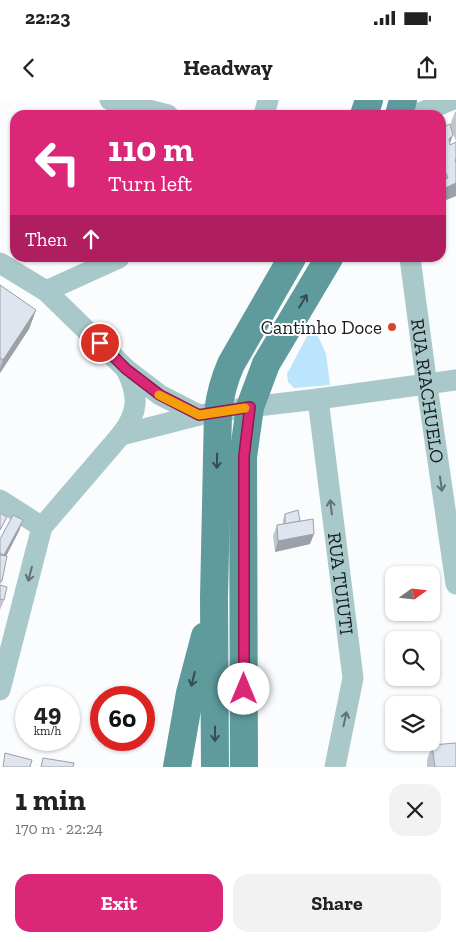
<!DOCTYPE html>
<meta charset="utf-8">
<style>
:root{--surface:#fff;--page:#f2f2f2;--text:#222;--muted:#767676;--accent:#db2777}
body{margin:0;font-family:"Zilla Slab",serif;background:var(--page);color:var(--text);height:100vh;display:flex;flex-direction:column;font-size:19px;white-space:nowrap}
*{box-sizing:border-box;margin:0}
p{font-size:16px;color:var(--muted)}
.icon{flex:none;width:28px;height:28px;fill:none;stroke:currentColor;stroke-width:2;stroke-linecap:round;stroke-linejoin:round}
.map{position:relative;height:667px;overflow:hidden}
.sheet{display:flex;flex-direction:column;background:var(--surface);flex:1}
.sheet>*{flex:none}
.guide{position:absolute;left:10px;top:10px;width:436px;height:152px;border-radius:15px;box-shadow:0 1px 4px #0004;background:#db2777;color:#fff;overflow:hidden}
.needle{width:32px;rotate:75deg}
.buttons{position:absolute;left:385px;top:466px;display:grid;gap:10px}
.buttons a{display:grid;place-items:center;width:55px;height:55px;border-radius:10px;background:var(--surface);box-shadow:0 1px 4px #0004;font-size:25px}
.speed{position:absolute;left:15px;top:586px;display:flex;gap:10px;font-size:25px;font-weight:700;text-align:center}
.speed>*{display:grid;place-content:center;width:65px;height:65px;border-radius:50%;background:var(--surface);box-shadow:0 1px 4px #0004;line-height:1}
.speed small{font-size:12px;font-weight:400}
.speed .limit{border:8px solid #d22;background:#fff;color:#111}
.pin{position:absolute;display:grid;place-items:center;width:42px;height:42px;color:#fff;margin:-21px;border:2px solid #fff;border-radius:50%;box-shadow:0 1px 5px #0007}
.me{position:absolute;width:55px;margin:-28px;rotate:0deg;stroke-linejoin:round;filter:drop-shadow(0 0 4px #0008)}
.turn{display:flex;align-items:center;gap:18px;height:105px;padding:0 15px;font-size:22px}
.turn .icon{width:65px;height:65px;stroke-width:2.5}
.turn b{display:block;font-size:35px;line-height:42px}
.then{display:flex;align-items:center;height:48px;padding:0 15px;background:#0003;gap:10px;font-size:19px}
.round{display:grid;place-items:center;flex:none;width:52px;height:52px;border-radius:15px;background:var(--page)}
.summary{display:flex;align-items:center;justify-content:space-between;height:85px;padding:0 15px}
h1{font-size:30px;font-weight:800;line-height:38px}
.cta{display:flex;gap:10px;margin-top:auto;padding:10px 15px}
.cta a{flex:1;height:58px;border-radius:15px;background:var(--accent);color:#fff;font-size:20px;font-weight:800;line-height:58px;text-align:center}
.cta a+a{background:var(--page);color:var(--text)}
.status{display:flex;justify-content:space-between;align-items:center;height:35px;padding:0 25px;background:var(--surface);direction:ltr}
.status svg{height:14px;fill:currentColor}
header{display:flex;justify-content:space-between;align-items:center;height:65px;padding:0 15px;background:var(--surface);font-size:22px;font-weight:800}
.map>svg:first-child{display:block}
</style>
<div class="status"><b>22:23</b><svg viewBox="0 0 49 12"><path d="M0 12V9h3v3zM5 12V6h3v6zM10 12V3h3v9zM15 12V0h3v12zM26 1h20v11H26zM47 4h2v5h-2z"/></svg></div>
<header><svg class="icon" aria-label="back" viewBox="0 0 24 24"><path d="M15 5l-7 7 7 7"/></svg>Headway<svg class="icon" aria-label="share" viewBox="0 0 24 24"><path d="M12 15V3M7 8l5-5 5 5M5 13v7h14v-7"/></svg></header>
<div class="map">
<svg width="456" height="667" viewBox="0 0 456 667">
<rect width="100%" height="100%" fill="#fafcfd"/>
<path fill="#bae5fc" d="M313,225L326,254L330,285L294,288L288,282L287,274Z"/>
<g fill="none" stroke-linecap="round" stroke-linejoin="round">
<g stroke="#a9c8c9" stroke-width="21">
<path d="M110,0L168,15"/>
<path d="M264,15L268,0"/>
<path d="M415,15L451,0"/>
<path id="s1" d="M410,158L426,279L456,484"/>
<path d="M0,163L46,191L126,269L160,295L199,315"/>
<path d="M46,191L119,158"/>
<path id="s2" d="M318,299L353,578L335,667"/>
<path d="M121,335L199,315L250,307L318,299L456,280"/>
<path d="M0,400L42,427"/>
<path d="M0,590L42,427L121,335C139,312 139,295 126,269"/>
</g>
<g stroke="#5f9b9d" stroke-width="28">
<path d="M364,15L369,0"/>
<path d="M399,15L403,0"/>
<path d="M177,667L190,593L205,536"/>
<path d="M215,667L214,498L218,312C220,295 224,280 231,264L292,158"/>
<path d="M244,667L243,357L250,307L266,264L329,158"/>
</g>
</g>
<g fill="#c0c5ce">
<path d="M456,11V41L453,34L450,43V45L456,42V96L441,102V28L450,25L455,12Z"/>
<path d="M0,185L36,210L29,229L0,273Z"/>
<path d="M285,414L300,421L310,444L275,452L273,436L277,425L283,424V420Z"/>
<path d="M19,431L6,456L2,481L0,485L4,500L0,510V439Z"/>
<path d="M432,645L456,667H427V660Z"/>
</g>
<g fill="#9ca0a7">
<path d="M453,35L447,50L449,39Z"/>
<path d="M446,73L441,87V75Z"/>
<path d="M456,83V96L441,102V90Z"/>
<path d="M36,210L29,229L0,273V268L3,260Z"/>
<path d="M23,420L19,431L1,466L4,455Z"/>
<path d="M314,434L310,444L275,452L278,441Z"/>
</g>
<g fill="#dfe5ef" stroke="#9ca0a7">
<path d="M450,24L453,35L449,39L450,45L456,42V59L455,60L456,63V83L441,90V80L448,78L446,73L441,75V28Z"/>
<path d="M0,185L36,210L3,260L0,258Z"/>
<path d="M298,410L300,421L285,424V414Z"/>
<path d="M0,413L7,417L0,430Z"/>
<path d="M13,415L23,420L4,455L0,453V439Z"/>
<path d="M313,419L314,434L278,441L277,425Z"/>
<path d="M0,455L7,456L2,481H0Z"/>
<path d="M0,485L7,487L4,500L0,499Z"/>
<path d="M456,643V667H435L432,645Z"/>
<path d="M5,653L32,660L30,667H3Z"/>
<path d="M43,658L74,663L73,667H41Z"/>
</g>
<defs><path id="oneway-shaft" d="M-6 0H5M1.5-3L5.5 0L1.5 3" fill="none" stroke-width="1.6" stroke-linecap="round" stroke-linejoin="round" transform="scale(1.25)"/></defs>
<g stroke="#344e51">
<use href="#oneway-shaft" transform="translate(303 201) rotate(-59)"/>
<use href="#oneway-shaft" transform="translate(217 361) rotate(91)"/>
<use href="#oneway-shaft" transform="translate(193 579) rotate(104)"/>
<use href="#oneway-shaft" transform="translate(215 634) rotate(90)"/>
</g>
<g stroke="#607274">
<use href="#oneway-shaft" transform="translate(441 384) rotate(82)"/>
<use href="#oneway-shaft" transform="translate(331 407) rotate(-97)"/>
<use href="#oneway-shaft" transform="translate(30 474) rotate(105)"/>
<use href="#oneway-shaft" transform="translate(345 619) rotate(-78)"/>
</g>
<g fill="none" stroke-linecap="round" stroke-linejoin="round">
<g stroke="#8e194d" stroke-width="12">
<path id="route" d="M100,243L126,269L160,295L199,315L250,307L244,356V589"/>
</g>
<use href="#route" stroke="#db2777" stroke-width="9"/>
<path stroke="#f59e0b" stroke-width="9" d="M159,295L199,315L245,308"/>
</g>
<circle fill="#d2472c" stroke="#fff" stroke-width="2" cx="392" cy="227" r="5"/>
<g text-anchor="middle" stroke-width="4" stroke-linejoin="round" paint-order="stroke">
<g font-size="19" fill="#171b1e" stroke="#fff" text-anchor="end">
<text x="382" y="234">Cantinho Doce</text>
</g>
<g font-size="19" fill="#171b1e" stroke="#fff">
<text dy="7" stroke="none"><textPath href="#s1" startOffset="134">RUA RIACHUELO</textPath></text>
<text dy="7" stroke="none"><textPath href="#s2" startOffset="186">RUA TUIUTI</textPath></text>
</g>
</g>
</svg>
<div class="buttons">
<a><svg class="needle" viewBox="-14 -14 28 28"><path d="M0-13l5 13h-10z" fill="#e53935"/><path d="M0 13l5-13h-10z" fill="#767676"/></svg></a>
<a><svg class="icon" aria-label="search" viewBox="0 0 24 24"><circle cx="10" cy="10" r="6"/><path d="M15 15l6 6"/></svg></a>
<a><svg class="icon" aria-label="layers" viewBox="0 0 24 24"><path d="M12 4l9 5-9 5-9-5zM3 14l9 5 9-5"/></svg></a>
</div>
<div class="speed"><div>49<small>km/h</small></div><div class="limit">60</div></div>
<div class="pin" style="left:100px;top:243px;background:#d93025"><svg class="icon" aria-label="arrive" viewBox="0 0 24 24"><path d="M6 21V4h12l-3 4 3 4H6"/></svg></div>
<svg class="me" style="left:244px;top:589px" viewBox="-20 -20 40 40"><circle r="19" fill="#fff"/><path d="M0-13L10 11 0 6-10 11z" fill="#db2777"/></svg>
<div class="guide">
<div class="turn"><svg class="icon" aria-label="left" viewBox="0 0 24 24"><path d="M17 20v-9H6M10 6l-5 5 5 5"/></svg><div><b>110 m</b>Turn left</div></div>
<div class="then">Then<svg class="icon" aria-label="ahead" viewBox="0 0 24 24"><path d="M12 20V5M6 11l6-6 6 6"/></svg></div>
</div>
</div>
<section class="sheet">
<div class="summary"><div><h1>1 min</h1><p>170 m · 22:24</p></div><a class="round"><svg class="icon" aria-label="close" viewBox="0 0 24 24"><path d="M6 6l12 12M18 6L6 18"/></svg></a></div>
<div class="cta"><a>Exit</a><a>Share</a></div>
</section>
